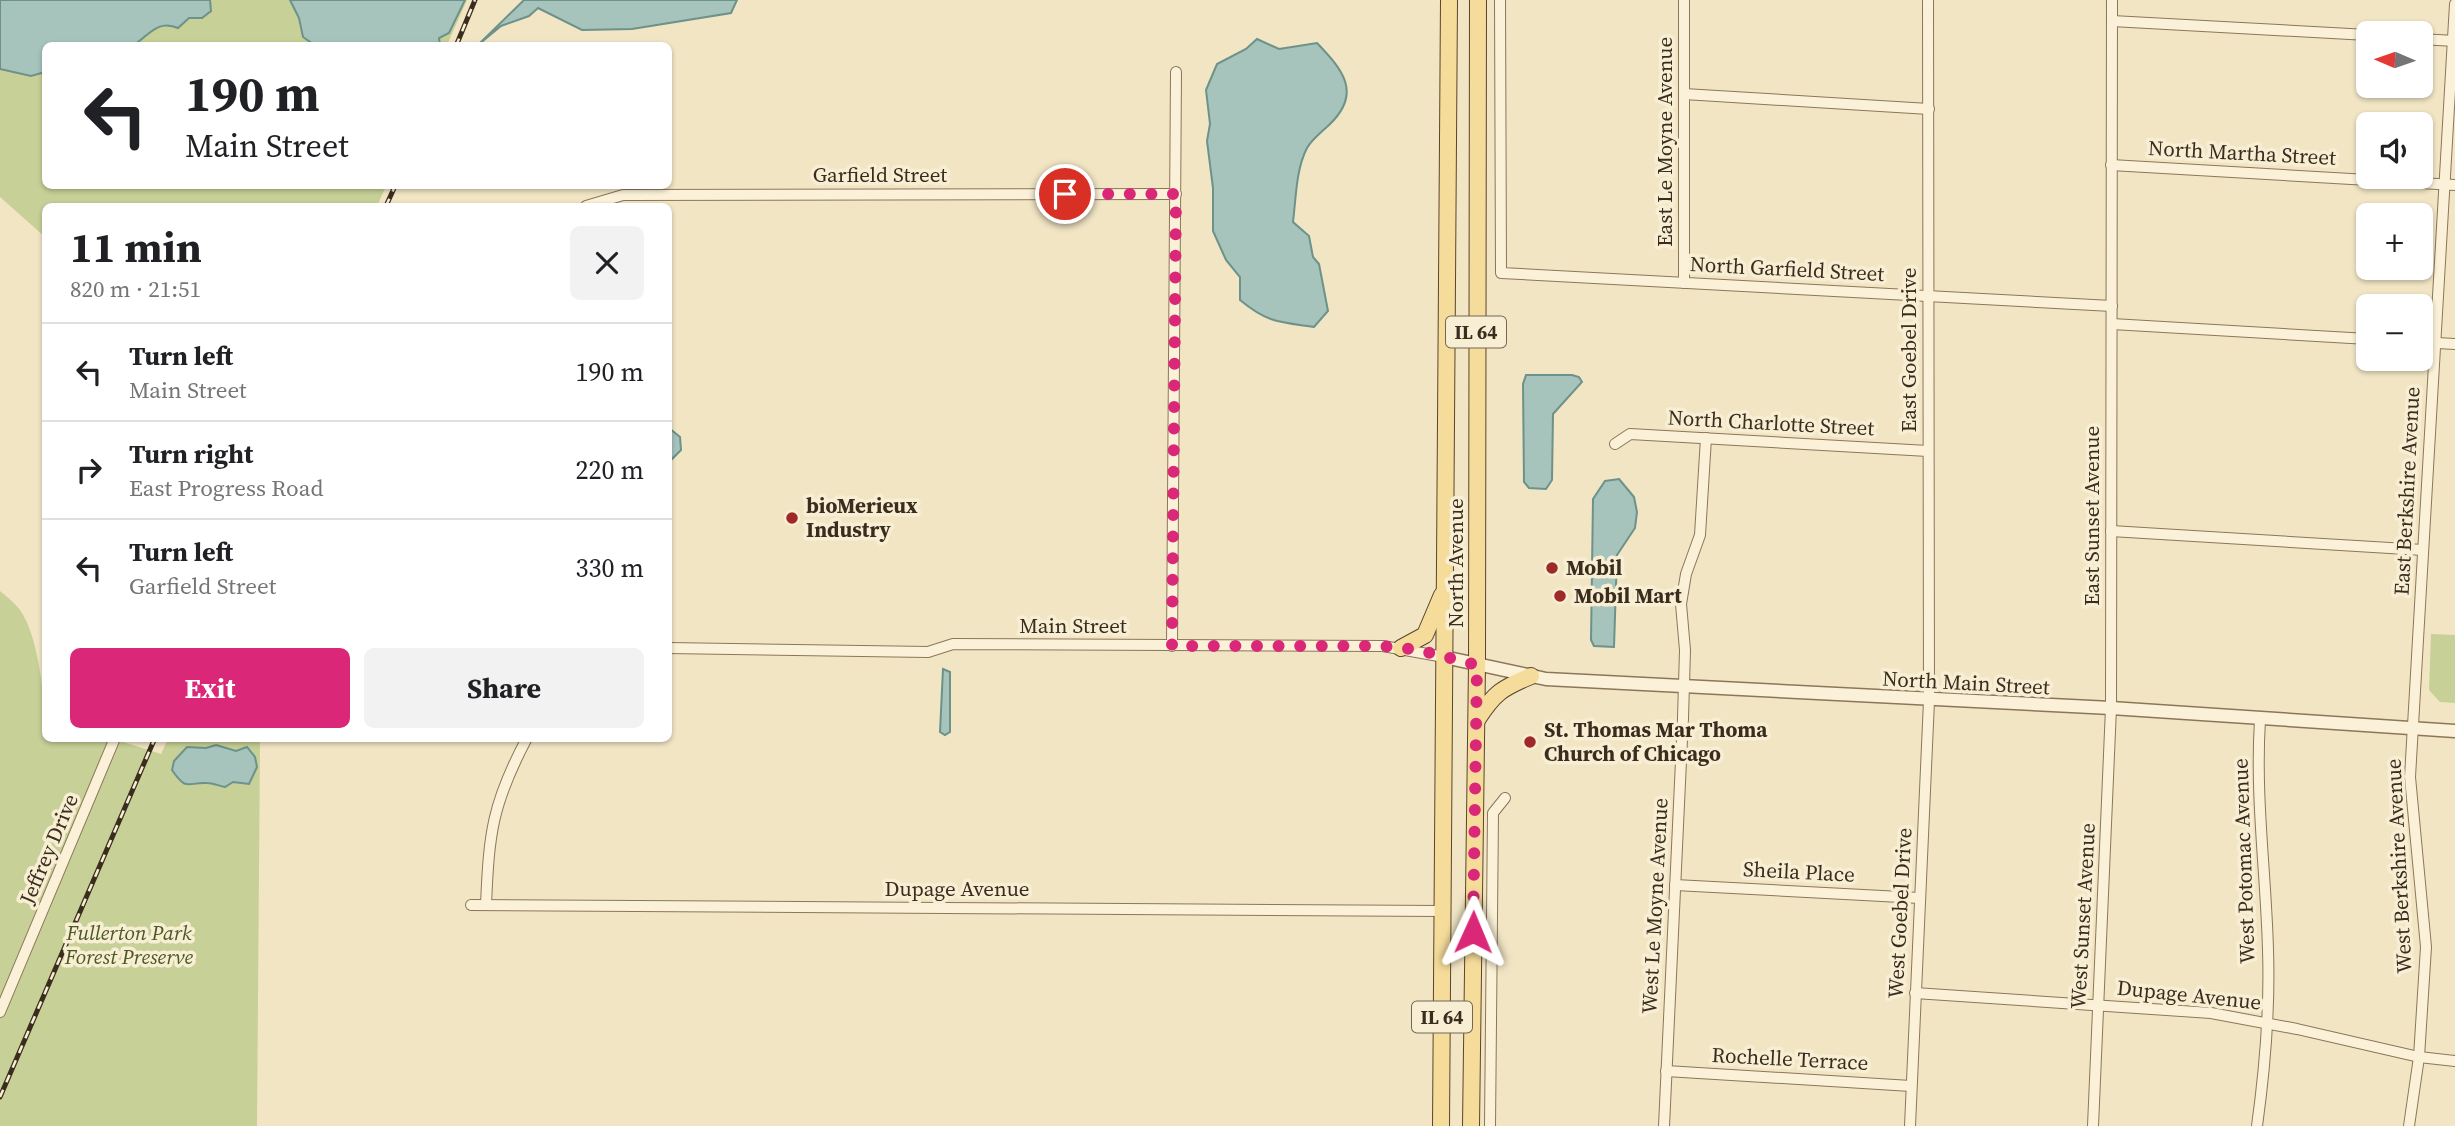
<!DOCTYPE html>
<meta charset="utf-8">
<style>
:root{--surface:#fff;--page:#f2f2f2;--text:#202124;--muted:#757577;--line:#e0e0e0;--accent:#db2777}
body{margin:0;font-family:"Source Serif 4",serif;background:var(--page);color:var(--text);height:100vh;display:flex;flex-direction:column;font-size:26px;white-space:nowrap}
*{box-sizing:border-box;margin:0}
p{font-size:23px;color:var(--muted)}
.icon{flex:none;width:38px;height:38px;fill:none;stroke:currentColor;stroke-width:2;stroke-linecap:round;stroke-linejoin:round}
.map{position:relative;flex:1;overflow:hidden}
.details{position:absolute;left:42px;top:203px;width:630px;height:539px;display:flex;flex-direction:column;background:var(--surface);border-radius:10px;box-shadow:0 2px 5px #0004}
.details>*{flex:none}
.guide{position:absolute;left:42px;top:42px;width:630px;height:147px;border-radius:10px;box-shadow:0 2px 5px #0004;background:#fff;color:var(--text);overflow:hidden}
.needle{width:46px;rotate:272deg}
.fabs{position:absolute;left:2356px;top:21px;display:grid;gap:14px}
.fabs a{display:grid;place-items:center;width:77px;height:77px;border-radius:10px;background:var(--surface);box-shadow:0 2px 5px #0004;font-size:35px}
.pin{position:absolute;display:grid;place-items:center;width:60px;height:60px;color:#fff;margin:-30px;border:4px solid #fff;border-radius:50%;box-shadow:0 2px 7px #0007}
.me{position:absolute;width:77px;margin:-38px;rotate:1deg;stroke-linejoin:round;filter:drop-shadow(0 0 5px #0008)}
.turn{display:flex;align-items:center;gap:24px;height:147px;padding:0 28px;font-size:32px}
.turn .icon{width:91px;height:91px;stroke-width:2.5}
.turn b{display:block;font-size:49px;line-height:60px}
.round{display:grid;place-items:center;flex:none;width:74px;height:74px;border-radius:10px;background:var(--page)}
.overview{display:flex;align-items:center;justify-content:space-between;height:119px;padding:0 28px}
h1{font-size:42px;font-weight:700;line-height:52px}
.action{display:flex;gap:14px;margin-top:auto;padding:14px 28px}
.action a{flex:1;height:80px;border-radius:10px;background:var(--accent);color:#fff;font-size:28px;font-weight:700;line-height:80px;text-align:center}
.action a+a{background:var(--page);color:var(--text)}
ul{padding:0;list-style:none}
li{display:flex;align-items:center;gap:21px;height:98px;padding:0 28px;border-top:2px solid var(--line)}
li div{flex:1}
li b{display:block;font-size:26px}
li em{font-style:normal}
.map>svg:first-child{display:block}
</style>
<div class="map">
<svg width="2455" height="1126" viewBox="0 0 2455 1126">
<rect width="100%" height="100%" fill="#f1e5c4"/>
<g fill="#c7d097">
<path d="M0,0H467L447,45L46,46V186H386L377,206H46L45,237L0,197Z"/>
<path d="M0,591C7,597 15,603 20,610C40,638 45,705 46,738L114,739L161,754L168,739H260L257,1126H0Z"/>
<path d="M2431,634L2455,635V703L2440,702L2429,690Z"/>
</g>
<g fill="#a6c3bc" stroke="#6c928a" stroke-width="2">
<path d="M0,0H210L211,11L202,18H189L178,28C158,19 149,35 134,45L46,46L45,72L31,76L0,69Z"/>
<path d="M290,0H465L449,33L439,38L440,45L316,46L303,37L299,18Z"/>
<path d="M524,0H737L731,13L632,29L582,30L538,8L529,16L501,26L478,45Z"/>
<path d="M1257,39L1279,49L1317,43C1343,70 1362,93 1330,124C1323,131 1312,139 1307,148C1296,169 1296,198 1293,222L1309,236L1313,257L1319,264L1328,311L1314,327C1279,322 1268,323 1240,300V277L1226,260L1213,231V188L1207,141L1210,124L1206,90L1217,64L1246,49Z"/>
<path d="M1526,375H1572L1579,377L1582,382L1553,414L1552,480L1546,489L1529,488L1524,482L1523,384Z"/>
<path d="M669,428L680,437L681,450L669,462Z"/>
<path d="M1619,479L1634,497L1637,512L1635,528L1617,555L1614,647L1594,646L1591,640L1593,499L1605,481Z"/>
<path d="M943,669L950,672V732L945,735L940,732Z"/>
<path d="M216,745L236,751L247,747L255,757L257,767L249,784L233,782L225,787C219,786 213,783 207,783C187,782 187,792 172,770L174,761L187,747L206,748Z"/>
</g>
<g fill="none" stroke-linecap="round" stroke-linejoin="round">
<g stroke="#8c7659" stroke-width="12">
<g id="minor">
<path d="M1500,0L1501,273L2112,306"/>
<path d="M1684,0V283"/>
<path d="M2112,21L2368,35"/>
<path d="M2420,39L2455,41"/>
<path d="M1684,94L1929,109"/>
<path d="M2111,165L2455,185"/>
<path d="M586,206L623,195L1176,194"/>
<path d="M2112,324L2368,339"/>
<path d="M2420,342L2455,344"/>
<path d="M1615,444L1630,434L1928,451"/>
<path d="M2111,531L2423,550"/>
<path d="M1172,646L1176,72"/>
<path d="M668,648L928,652L953,644L1383,646L1444,657"/>
<path d="M1675,885L1920,898"/>
<path d="M471,905L1442,911"/>
<path d="M486,905C489,833 492,804 527,738"/>
<path d="M1915,993L2211,1013L2297,1029L2419,1057L2455,1061"/>
<path d="M0,1012L115,738"/>
<path d="M1666,1071L1911,1086"/>
<path d="M1490,1126L1493,813L1505,798"/>
<path d="M1664,1126L1683,718L1685,650L1681,604L1686,574L1700,535L1706,438"/>
<path d="M1910,1126L1929,701L1928,0"/>
<path d="M2093,1126L2111,708L2112,0"/>
<path d="M2257,1126C2265,1068 2270,1009 2268,950C2266,873 2255,797 2260,720"/>
<path d="M2409,1126L2419,1057L2426,947L2410,777L2455,4"/>
</g>
</g>
<g stroke="#8c7659" stroke-width="15">
<path id="tertiary" d="M1444,657L1546,679L2111,708L2455,731"/>
</g>
<g stroke="#5a442d" stroke-width="18">
<g id="primary">
<path d="M1401,648L1425,635L1442,595"/>
<path d="M1477,720C1494,693 1502,688 1531,676"/>
<path d="M1441,1126L1449,0"/>
<path d="M1471,1126L1477,665L1478,0"/>
</g>
</g>
<use href="#minor" stroke="#fbf1d8" stroke-width="10"/>
<use href="#tertiary" stroke="#fbf1d8" stroke-width="12"/>
<use href="#primary" stroke="#f5dc9a" stroke-width="16"/>
<g stroke="#3b2d1e" stroke-width="5">
<g id="rail">
<path d="M456,46L475,0"/>
<path d="M386,206L395,186"/>
<path d="M0,1097L155,738"/>
</g>
</g>
<use href="#rail" stroke="#f7eed4" stroke-width="2.5" stroke-dasharray="8" stroke-linecap="butt"/>
</g>
<g fill="none" stroke-linecap="round" stroke-linejoin="round">
<path stroke="#db2777" stroke-width="12" stroke-dasharray="0 21.6" d="M1065,194H1176L1172,646H1383L1419,650L1477,665L1473,932"/>
</g>
<g fill="#9f2926" stroke="#f7eed4" stroke-width="2.5">
<circle cx="792" cy="518" r="7"/>
<circle cx="1552" cy="568" r="7"/>
<circle cx="1560" cy="596" r="7"/>
<circle cx="1530" cy="742" r="7"/>
</g>
<g text-anchor="middle" stroke-width="7" stroke-linejoin="round" paint-order="stroke">
<g fill="#f7eed4" stroke="#736755" stroke-width="2">
<rect x="1446" y="316.5" width="60" height="31" rx="5"/>
<rect x="1412" y="1001.5" width="60" height="31" rx="5"/>
</g>
<g font-size="19" font-weight="bold" fill="#3b2d1e">
<text x="1476" y="339">IL 64</text>
<text x="1442" y="1024">IL 64</text>
</g>
<g font-size="21" fill="#3b2d1e" stroke="#f7eed4">
<text transform="translate(1665 142) rotate(-90)" y="7">East Le Moyne Avenue</text>
<text transform="translate(2242 153) rotate(3)" y="7">North Martha Street</text>
<text x="880" y="182">Garfield Street</text>
<text transform="translate(1787 269) rotate(3)" y="7">North Garfield Street</text>
<text transform="translate(1909 350) rotate(-90)" y="7">East Goebel Drive</text>
<text transform="translate(1771 423) rotate(3)" y="7">North Charlotte Street</text>
<text transform="translate(2407 491) rotate(-87)" y="7">East Berkshire Avenue</text>
<text transform="translate(2092 516) rotate(-90)" y="7">East Sunset Avenue</text>
<text transform="translate(1456 563) rotate(-90)" y="7">North Avenue</text>
<text x="1073" y="633">Main Street</text>
<text transform="translate(1966 683) rotate(3)" y="7">North Main Street</text>
<text transform="translate(49 849) rotate(-67)" y="7">Jeffrey Drive</text>
<text transform="translate(2244 861) rotate(-92)" y="7">West Potomac Avenue</text>
<text transform="translate(2399 866) rotate(-93)" y="7">West Berkshire Avenue</text>
<text transform="translate(1799 872) rotate(3)" y="7">Sheila Place</text>
<text x="957" y="896">Dupage Avenue</text>
<text transform="translate(1655 906) rotate(-87)" y="7">West Le Moyne Avenue</text>
<text transform="translate(1900 913) rotate(-87)" y="7">West Goebel Drive</text>
<text transform="translate(2083 916) rotate(-87)" y="7">West Sunset Avenue</text>
<text transform="translate(2189 995) rotate(6)" y="7">Dupage Avenue</text>
<text transform="translate(1790 1059) rotate(3)" y="7">Rochelle Terrace</text>
</g>
<g font-size="21" font-weight="bold" fill="#3b2d1e" stroke="#f7eed4" text-anchor="start">
<text x="806" y="513">bioMerieux<tspan x="806" dy="24">Industry</tspan></text>
<text x="1566" y="575">Mobil</text>
<text x="1574" y="603">Mobil Mart</text>
<text x="1544" y="737">St. Thomas Mar Thoma<tspan x="1544" dy="24">Church of Chicago</tspan></text>
</g>
<g font-size="21" font-style="italic" fill="#4a5923" stroke="#f7eed4">
<text x="129" y="940">Fullerton Park<tspan x="129" dy="24">Forest Preserve</tspan></text>
</g>
</g>
</svg>
<div class="fabs">
<a><svg class="needle" viewBox="-14 -14 28 28"><path d="M0-13l5 13h-10z" fill="#e53935"/><path d="M0 13l5-13h-10z" fill="#757577"/></svg></a>
<a><svg class="icon" aria-label="sound" viewBox="0 0 24 24"><path d="M4 9h4l5-4v14l-5-4H4zM17 9q2 3 0 6"/></svg></a>
<a>+</a>
<a>−</a>
</div>
<div class="pin" style="left:1065px;top:194px;background:#d93025"><svg class="icon" aria-label="arrive" viewBox="0 0 24 24"><path d="M6 21V4h12l-3 4 3 4H6"/></svg></div>
<svg class="me" style="left:1473px;top:932px" viewBox="-20 -20 40 40"><path d="M0-17L14 15 0 8-14 15z" fill="#db2777" stroke="#fff" stroke-width="4"/></svg>
<div class="guide">
<div class="turn"><svg class="icon" aria-label="left" viewBox="0 0 24 24"><path d="M17 20v-9H6M10 6l-5 5 5 5"/></svg><div><b>190 m</b>Main Street</div></div>
</div>
<section class="details">
<div class="overview"><div><h1>11 min</h1><p>820 m · 21:51</p></div><a class="round"><svg class="icon" aria-label="close" viewBox="0 0 24 24"><path d="M6 6l12 12M18 6L6 18"/></svg></a></div>
<ul>
<li><svg class="icon" aria-label="left" viewBox="0 0 24 24"><path d="M17 20v-9H6M10 6l-5 5 5 5"/></svg><div><b>Turn left</b><p>Main Street</p></div><em>190 m</em></li>
<li><svg class="icon" aria-label="right" viewBox="0 0 24 24"><path d="M7 20v-9h11M14 6l5 5-5 5"/></svg><div><b>Turn right</b><p>East Progress Road</p></div><em>220 m</em></li>
<li><svg class="icon" aria-label="left" viewBox="0 0 24 24"><path d="M17 20v-9H6M10 6l-5 5 5 5"/></svg><div><b>Turn left</b><p>Garfield Street</p></div><em>330 m</em></li>
</ul>
<div class="action"><a>Exit</a><a>Share</a></div>
</section>
</div>
